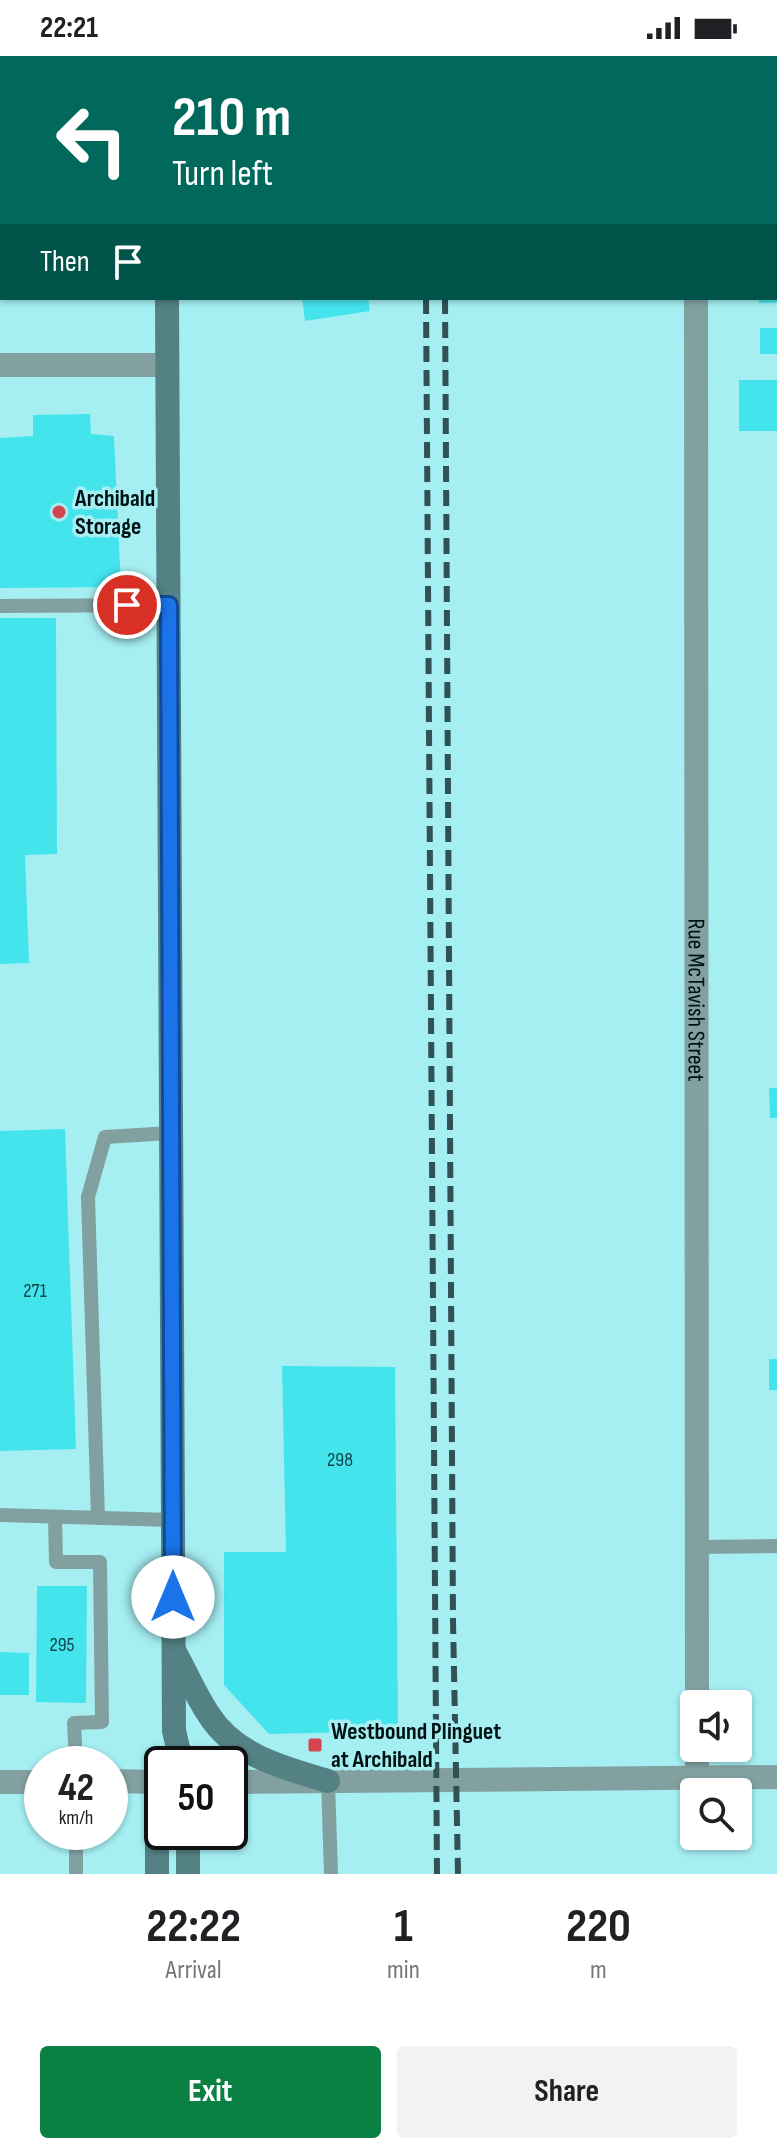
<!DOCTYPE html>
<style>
:root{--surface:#fff;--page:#f2f2f2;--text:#202124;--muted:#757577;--accent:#0b8043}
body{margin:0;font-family:"Sofia Sans Condensed",sans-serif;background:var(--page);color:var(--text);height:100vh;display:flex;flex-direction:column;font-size:30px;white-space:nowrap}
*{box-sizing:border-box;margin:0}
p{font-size:26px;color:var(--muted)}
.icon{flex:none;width:44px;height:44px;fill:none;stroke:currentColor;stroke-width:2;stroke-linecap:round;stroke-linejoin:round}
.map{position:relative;height:1818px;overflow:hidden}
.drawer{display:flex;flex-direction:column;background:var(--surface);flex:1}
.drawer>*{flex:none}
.top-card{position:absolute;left:0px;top:0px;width:778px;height:244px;box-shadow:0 2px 6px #0004;background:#00695c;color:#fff;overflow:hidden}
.fabs{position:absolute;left:680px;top:1634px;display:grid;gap:16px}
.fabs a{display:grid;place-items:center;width:72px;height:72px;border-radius:8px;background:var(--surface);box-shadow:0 2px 6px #0004;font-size:40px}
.speed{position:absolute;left:24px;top:1690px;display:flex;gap:16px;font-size:40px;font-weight:700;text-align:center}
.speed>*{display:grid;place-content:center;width:104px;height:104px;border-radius:50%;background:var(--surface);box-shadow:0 2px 6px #0004;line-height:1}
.speed small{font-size:20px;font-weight:400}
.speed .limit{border:4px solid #111;border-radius:12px;background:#fff;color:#111}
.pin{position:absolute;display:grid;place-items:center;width:68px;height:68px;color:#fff;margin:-34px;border:4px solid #fff;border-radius:50%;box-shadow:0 2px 8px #0007}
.me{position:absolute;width:88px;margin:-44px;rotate:0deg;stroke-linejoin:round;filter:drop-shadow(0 0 6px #0008)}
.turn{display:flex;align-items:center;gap:28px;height:168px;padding:0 40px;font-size:36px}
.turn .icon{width:104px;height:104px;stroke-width:2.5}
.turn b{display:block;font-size:56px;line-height:68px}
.then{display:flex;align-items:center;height:76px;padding:0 40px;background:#0003;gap:16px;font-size:30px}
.eta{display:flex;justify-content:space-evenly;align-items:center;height:136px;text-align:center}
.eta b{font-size:48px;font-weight:700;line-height:56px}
.primary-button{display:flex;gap:16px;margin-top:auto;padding:16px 40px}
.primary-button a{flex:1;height:92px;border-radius:8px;background:var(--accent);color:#fff;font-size:32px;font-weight:700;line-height:92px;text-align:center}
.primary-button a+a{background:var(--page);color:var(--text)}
.status{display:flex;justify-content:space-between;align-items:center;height:56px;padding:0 40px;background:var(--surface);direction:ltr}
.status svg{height:22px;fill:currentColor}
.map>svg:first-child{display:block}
</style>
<div class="status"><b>22:21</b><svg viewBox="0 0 49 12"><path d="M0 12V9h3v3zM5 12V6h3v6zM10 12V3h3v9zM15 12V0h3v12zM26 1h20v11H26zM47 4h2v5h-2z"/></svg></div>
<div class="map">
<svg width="777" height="1818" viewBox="0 0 777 1818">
<rect width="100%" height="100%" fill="#a5eef2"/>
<g fill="#44e4ed">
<path d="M302,242H368L370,255L305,265Z"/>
<rect x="759" y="242" width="18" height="5"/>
<rect x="760" y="272" width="17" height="26"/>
<rect x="739" y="324" width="38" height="51"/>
<path d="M90,358L91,378L114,380L121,531L0,532V382L33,380V359Z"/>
<path d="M0,562H56L57,798L25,799L29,907L0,908Z"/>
<path d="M769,1032H777V1062H770Z"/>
<path d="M65,1073L76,1393L0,1395V1075Z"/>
<rect x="769" y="1303" width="8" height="31"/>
<path d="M282,1310L395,1311L398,1675L269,1678L224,1629V1496H286Z"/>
<path d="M37,1530H87L86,1647L36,1646Z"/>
<path d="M0,1596L29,1597V1639H0Z"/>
</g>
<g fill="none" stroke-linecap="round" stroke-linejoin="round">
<g stroke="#83a0a1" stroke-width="14">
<path d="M84,0V2"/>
<path d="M0,44H2"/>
<path d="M0,550L169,549"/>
<path d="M0,1459L172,1464"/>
<path d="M55,1461L56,1506H100L102,1666L74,1667L76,1708"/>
<path d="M98,1462L88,1141L105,1081L171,1077"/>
<path d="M697,1491L777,1490"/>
<path d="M328,1725L331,1818"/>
<path d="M76,1818V1776"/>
</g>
<g stroke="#83a0a1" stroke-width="24">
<path d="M696,2V0"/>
<path id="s1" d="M696,242L697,1648"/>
<path d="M0,309H167"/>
<path d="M697,1692V1722"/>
<path d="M110,1725L162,1726"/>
<path d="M0,1726H42"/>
<path d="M230,1726L777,1721"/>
</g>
<g stroke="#548184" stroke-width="24">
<path d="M169,2V0"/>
<path d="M167,242L174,1675L182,1708"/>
<path d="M176,1598C187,1618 196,1640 209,1659C235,1700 285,1712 328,1725"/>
<path d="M188,1776V1818"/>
<path d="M157,1818V1726L162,1709"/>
</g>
<g stroke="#315254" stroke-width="6" stroke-dasharray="16 8" stroke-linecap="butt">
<path d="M425,0V2"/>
<path d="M443,0V2"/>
<path d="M426,242L437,1818"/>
<path d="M445,242L453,1564L458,1818"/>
</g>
</g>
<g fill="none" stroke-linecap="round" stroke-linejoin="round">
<g stroke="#114b97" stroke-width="20">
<path id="route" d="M127,549H169L173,1541"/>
</g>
<use href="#route" stroke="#1a73e8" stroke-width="14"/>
</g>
<g fill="#d5454f" stroke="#a5eef2" stroke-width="3">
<circle cx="59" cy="456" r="8"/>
<rect x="307" y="1681" width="16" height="16" rx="4"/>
</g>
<g text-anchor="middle" stroke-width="7" stroke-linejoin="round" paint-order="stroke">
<g font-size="20" fill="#114649">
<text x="35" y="1241">271</text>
<text x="340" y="1410">298</text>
<text x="62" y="1595">295</text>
</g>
<g font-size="24" font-weight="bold" fill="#001112" stroke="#a5eef2" text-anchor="start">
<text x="75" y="450">Archibald<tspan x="75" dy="28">Storage</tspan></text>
<text x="331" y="1683">Westbound Plinguet<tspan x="331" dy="28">at Archibald</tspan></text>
</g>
<g font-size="24" fill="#001112" stroke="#a5eef2">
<text dy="8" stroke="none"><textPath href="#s1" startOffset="702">Rue McTavish Street</textPath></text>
</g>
</g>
</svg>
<div class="fabs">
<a><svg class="icon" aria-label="sound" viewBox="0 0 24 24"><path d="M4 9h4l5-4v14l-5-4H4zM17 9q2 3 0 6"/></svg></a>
<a><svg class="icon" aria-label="search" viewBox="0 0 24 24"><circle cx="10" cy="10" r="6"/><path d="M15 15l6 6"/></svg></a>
</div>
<div class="speed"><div>42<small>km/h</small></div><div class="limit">50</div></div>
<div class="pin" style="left:127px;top:549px;background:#d93025"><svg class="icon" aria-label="arrive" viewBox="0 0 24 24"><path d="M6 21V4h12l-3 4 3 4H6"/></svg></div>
<svg class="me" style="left:173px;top:1541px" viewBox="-20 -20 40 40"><circle r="19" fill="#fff"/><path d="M0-13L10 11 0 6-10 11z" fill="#1a73e8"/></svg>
<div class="top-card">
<div class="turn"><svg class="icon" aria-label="left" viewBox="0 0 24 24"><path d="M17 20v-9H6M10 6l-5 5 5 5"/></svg><div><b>210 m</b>Turn left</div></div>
<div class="then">Then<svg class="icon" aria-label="arrive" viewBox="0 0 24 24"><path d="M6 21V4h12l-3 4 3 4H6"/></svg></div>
</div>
</div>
<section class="drawer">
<div class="eta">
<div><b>22:22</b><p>Arrival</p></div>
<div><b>1</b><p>min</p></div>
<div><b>220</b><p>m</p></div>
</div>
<div class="primary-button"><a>Exit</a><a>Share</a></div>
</section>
